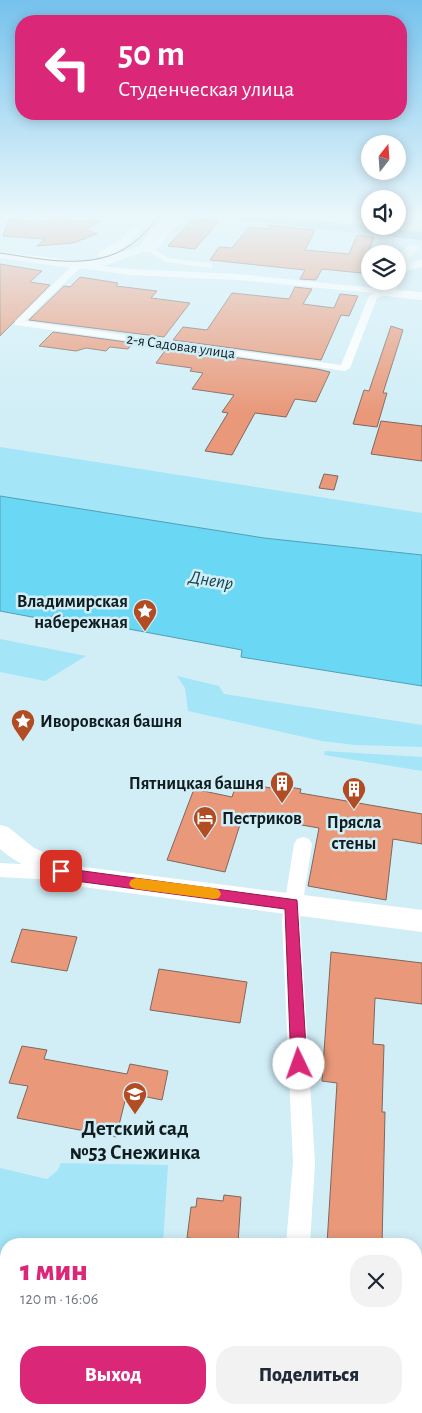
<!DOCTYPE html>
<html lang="ru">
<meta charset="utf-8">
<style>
:root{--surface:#fff;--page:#f2f2f3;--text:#1f2937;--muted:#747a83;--accent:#db2777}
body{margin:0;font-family:"Alegreya Sans",sans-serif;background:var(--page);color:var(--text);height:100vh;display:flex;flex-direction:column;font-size:19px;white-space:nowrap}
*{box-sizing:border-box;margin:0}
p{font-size:16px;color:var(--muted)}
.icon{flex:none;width:28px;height:28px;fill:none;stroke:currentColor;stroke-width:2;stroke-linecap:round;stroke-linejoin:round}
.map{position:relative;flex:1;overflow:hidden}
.details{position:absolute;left:0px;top:1238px;width:422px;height:176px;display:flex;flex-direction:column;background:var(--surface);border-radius:20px 20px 0 0;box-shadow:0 2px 12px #0003}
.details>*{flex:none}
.banner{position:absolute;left:15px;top:15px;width:392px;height:105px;border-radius:20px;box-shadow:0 2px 12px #0003;background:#db2777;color:#fff;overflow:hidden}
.needle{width:32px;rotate:17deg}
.fabs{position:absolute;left:361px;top:135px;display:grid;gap:10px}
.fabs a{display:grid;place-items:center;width:45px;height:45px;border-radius:50%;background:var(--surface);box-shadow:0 2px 12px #0003;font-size:25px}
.pin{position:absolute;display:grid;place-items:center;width:42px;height:42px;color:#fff;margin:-21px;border-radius:10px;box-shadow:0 2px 8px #0006}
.me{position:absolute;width:55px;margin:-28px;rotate:357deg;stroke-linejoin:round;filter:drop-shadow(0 0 4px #0008)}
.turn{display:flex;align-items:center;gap:18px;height:105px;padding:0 20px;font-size:22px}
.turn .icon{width:65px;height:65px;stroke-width:2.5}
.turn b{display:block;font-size:35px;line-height:42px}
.round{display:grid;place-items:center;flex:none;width:52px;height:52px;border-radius:20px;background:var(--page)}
.headline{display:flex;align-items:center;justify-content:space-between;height:85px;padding:0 20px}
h1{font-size:30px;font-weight:800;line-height:38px;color:var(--accent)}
.cta{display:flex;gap:10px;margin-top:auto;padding:10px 20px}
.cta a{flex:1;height:58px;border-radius:20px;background:var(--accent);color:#fff;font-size:20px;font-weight:800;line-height:58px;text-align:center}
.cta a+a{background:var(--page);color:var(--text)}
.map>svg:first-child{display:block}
</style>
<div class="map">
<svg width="422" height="1413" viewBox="0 0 422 1413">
<rect width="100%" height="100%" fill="#d1eef7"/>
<g fill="#a4e5f8">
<path d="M0,447L422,513V555L264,538L0,496Z"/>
<path d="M0,639L86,656L45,681L0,672Z"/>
<path d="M177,676L219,686L224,694L422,725V747L355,745L322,741L188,711L185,688Z"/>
<path d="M325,751L422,757V771L324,755Z"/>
<path d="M61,1163L168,1165L163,1244H6V1408H264L263,1413H0V1168L47,1179L57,1171Z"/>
<path d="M422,1273V1390H416V1275Z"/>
</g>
<path fill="#6ad7f4" stroke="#509fb4" d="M0,496L264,538L422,555V686L241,657L242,650L53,615L48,620L0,611Z"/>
<g fill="#e99879" stroke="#7e675e">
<path d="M62,216L70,220L100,221L86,229L97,234L73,243L37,246L45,239L3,236L9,219L41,222Z"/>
<path d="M194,218L219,221L195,249L168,246Z"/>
<path d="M269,225L315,230L305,250L349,254L357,235L374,237L361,273L322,269L316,280L300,279L305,270L210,260L219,247L232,248L249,227L269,229Z"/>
<path d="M0,264L42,271L30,282L50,285L0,336Z"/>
<path d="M80,277L118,283L116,286L157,291L151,298L190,303L164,337L29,320L64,286L70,287Z"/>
<path d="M295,287L312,289L303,304L334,308L340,294L358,296L349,316L341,315L321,360L173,340L183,327L207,330L232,293L289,299Z"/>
<path d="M391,326L403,330L383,393H387L377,427L353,424L364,390L369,391Z"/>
<path d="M53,332L133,343L128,349L110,347L106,351L86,348L76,351L39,346Z"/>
<path d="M167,348L317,369L330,372L316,402L295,399L286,417L255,413L232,455L205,451L228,413L222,412L234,395L192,389L203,373L190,371L192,368L156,363Z"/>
<path d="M381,421L422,426V461L371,454Z"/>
<path d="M324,474L338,476L334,490L319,488Z"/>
<path d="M237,782L271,788L272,784L301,789L300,793L422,814V844L393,839L386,900L308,886L319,828L243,815L225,872L167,860L194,789L232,797Z"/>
<path d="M22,929L77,937L67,971L11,962Z"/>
<path d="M331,952L422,963V1004L375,998L373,1044L384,1045L382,1112H385L382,1244H327L337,1083L322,1081Z"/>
<path d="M159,969L247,982L240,1023L150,1010Z"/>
<path d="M22,1046L47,1050L44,1059L127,1074L130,1064L168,1071L162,1100L127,1093L116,1137L17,1118L28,1086L9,1083Z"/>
<path d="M224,1195L241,1197L238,1243L187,1238L191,1207H196L197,1198L223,1201Z"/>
</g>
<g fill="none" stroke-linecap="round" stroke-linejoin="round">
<g fill="#fff" fill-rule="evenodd">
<path d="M176,216H184L156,250L168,258L209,263L212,264V268L166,262L149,252L139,251V247H149Z"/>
<path d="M75,263L130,269L238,274L384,289L392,293L377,298L350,368L345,371L15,325V321ZM80,268L130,275L238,280L373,293L369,296L341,365L25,321Z"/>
<path d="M303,837L309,839L312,844L300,920L315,1163L310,1244H286L293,1163L282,920L294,844L297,839Z"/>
<path d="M0,863L56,866L62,868L65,873L62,878L56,880L0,877Z"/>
<rect x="281" y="1408" width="26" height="5"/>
</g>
<g fill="#fff" fill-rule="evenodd">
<path d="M141,216H152C142,229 117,261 99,256V252L119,241Z"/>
<path d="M165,216H176L146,251L100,267L78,269L0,258V252L78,261L99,260L138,247Z"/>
<path d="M414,244L420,247L412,254L409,263L422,259V267L406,271L402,278L398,279L400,281L396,290L422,292V300L384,296L382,293L388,281H398C398,266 396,248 414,244Z"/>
<path d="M0,825L8,827L34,848L76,866L422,910V932L76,886C49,877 22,868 0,849Z"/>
</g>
<path fill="#92c8d7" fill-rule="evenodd" d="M232,216H273L422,232V240L238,220Z"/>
<path stroke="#2c393d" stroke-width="1" d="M0,253C43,259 94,272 132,244C143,236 151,225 160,216"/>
</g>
<linearGradient id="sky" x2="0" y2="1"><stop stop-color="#75c2ed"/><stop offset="0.52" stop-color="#eaf7fb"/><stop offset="1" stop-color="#eaf7fb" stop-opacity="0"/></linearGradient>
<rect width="422" height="414" fill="url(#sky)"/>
<path fill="#db2777" stroke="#8e194d" d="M61,866L76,870L297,900L307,1064L305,1069L299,1071L294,1069L291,1064L285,909L76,881L57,875L55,871L57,867Z"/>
<path fill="#f59e0b" d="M136,878L214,888L219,890L221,894L219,898L214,899L136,889L131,887L129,884L131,880Z"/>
<defs>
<g id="sight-pin" transform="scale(1.25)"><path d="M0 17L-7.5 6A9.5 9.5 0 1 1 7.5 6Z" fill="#b24c22" stroke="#d1eef7"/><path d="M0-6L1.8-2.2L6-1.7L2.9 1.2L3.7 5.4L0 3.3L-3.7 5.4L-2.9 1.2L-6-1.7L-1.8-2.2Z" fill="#fff"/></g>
<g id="building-pin" transform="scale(1.25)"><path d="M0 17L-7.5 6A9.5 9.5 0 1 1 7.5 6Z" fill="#b24c22" stroke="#d1eef7"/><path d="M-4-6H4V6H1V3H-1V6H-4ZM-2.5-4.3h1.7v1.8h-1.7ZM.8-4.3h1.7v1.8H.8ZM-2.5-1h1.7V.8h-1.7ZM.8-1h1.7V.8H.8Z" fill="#fff"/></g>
<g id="hotel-pin" transform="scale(1.25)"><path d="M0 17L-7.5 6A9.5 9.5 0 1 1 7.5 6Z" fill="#b24c22" stroke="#d1eef7"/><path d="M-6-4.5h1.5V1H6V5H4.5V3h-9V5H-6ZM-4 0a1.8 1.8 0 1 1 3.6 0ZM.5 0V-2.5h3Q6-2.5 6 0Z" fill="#fff"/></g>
<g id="school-pin" transform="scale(1.25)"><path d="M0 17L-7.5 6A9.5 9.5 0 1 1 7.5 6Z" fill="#b24c22" stroke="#d1eef7"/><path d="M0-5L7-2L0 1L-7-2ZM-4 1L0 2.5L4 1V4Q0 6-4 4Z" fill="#fff"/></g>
</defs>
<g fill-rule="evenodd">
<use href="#sight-pin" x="145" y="611"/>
<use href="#sight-pin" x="23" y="721"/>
<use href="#building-pin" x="282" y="783"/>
<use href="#building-pin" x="354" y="789"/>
<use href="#hotel-pin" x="205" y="818"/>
<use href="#school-pin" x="135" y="1094"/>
</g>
<g text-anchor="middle" stroke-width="5" stroke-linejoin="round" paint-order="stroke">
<g font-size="15" fill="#121d20" stroke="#d1eef7">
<text transform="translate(181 346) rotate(8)" y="5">2-я Садовая улица</text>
</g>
<g font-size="18" font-weight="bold" fill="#121d20" stroke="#d1eef7" text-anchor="end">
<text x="128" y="607">Владимирская<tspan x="128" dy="21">набережная</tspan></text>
<text x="40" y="727" text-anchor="start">Иворовская башня</text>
<text x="264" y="789">Пятницкая башня</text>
<text x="222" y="824" text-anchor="start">Пестриков</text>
<text x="354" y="828" text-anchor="middle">Прясла<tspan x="354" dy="21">стены</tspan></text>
</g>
<g font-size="19" font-style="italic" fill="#154652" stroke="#d1eef7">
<text transform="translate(211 579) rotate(9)" y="7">Днепр</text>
</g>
<g font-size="21" font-weight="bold" fill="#121d20" stroke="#d1eef7">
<text x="135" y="1135">Детский сад<tspan x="135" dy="24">№53 Снежинка</tspan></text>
</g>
</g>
</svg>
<div class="fabs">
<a><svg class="needle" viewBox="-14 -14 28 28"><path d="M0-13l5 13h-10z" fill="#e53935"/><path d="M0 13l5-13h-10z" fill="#747a83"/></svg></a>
<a><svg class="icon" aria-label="sound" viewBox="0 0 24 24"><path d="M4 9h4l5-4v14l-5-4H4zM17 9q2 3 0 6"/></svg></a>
<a><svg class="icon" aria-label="layers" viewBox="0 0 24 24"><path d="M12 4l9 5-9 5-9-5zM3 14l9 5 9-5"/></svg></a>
</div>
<div class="pin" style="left:61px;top:871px;background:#d93025"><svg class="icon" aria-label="arrive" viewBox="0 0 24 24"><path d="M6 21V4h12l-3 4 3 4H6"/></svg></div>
<svg class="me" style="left:299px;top:1064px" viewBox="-20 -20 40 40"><circle r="19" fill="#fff"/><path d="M0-13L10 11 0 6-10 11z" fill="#db2777"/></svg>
<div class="banner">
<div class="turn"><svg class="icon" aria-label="left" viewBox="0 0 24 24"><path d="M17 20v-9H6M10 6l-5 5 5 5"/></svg><div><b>50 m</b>Студенческая улица</div></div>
</div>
<section class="details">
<div class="headline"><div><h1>1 мин</h1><p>120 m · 16:06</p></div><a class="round"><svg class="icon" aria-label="close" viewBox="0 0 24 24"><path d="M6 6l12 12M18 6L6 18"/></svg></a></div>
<div class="cta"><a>Выход</a><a>Поделиться</a></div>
</section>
</div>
